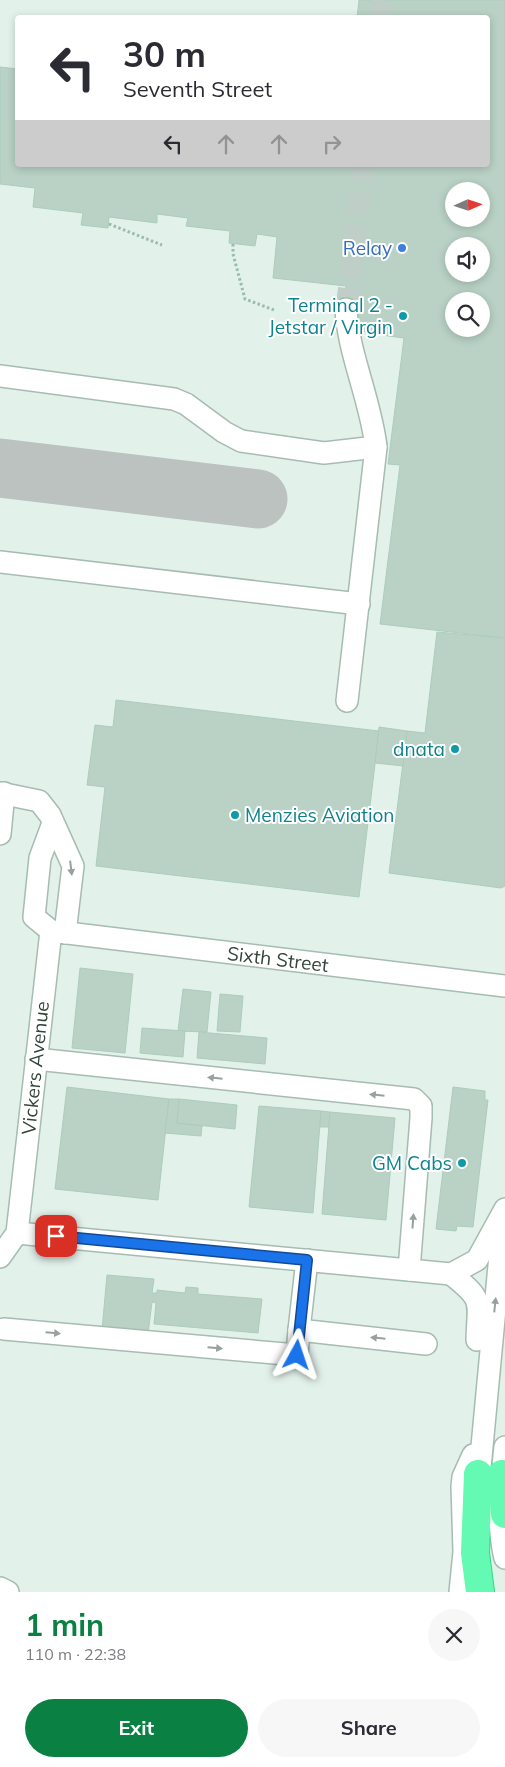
<!DOCTYPE html>
<meta charset="utf-8">
<style>
:root{--surface:#fff;--page:#f7f7f7;--text:#2b2b33;--muted:#7c7c81;--accent:#0b8043}
body{margin:0;font-family:Mulish,sans-serif;background:var(--page);color:var(--text);height:100vh;display:flex;flex-direction:column;font-size:19px;white-space:nowrap}
*{box-sizing:border-box;margin:0}
p{font-size:16px;color:var(--muted)}
.icon{flex:none;width:28px;height:28px;fill:none;stroke:currentColor;stroke-width:2;stroke-linecap:round;stroke-linejoin:round}
.map{position:relative;height:1592px;overflow:hidden}
.panel{display:flex;flex-direction:column;background:var(--surface);flex:1}
.panel>*{flex:none}
.guide{position:absolute;left:15px;top:15px;width:475px;height:152px;border-radius:5px;box-shadow:0 2px 8px #0003;background:#fff;color:var(--text);overflow:hidden}
.needle{width:32px;rotate:87deg}
.fabs{position:absolute;left:445px;top:182px;display:grid;gap:10px}
.fabs a{display:grid;place-items:center;width:45px;height:45px;border-radius:50%;background:var(--surface);box-shadow:0 2px 8px #0003;font-size:25px}
.pin{position:absolute;display:grid;place-items:center;width:42px;height:42px;color:#fff;margin:-21px;border-radius:10px;box-shadow:0 2px 8px #0006}
.me{position:absolute;width:55px;margin:-28px;rotate:5deg;stroke-linejoin:round;filter:drop-shadow(0 0 4px #0008)}
.turn{display:flex;align-items:center;gap:18px;height:105px;padding:0 25px;font-size:22px}
.turn .icon{width:65px;height:65px;stroke-width:2.5}
.turn b{display:block;font-size:35px;line-height:42px}
.lanes{display:flex;align-items:center;height:48px;padding:0 25px;background:#0003;justify-content:center;gap:25px;direction:ltr}
.lanes .off{opacity:.35}
.round{display:grid;place-items:center;flex:none;width:52px;height:52px;border-radius:26px;background:var(--page)}
.summary{display:flex;align-items:center;justify-content:space-between;height:85px;padding:0 25px}
h1{font-size:30px;font-weight:700;line-height:38px;color:var(--accent)}
.primary-button{display:flex;gap:10px;margin-top:auto;padding:10px 25px}
.primary-button a{flex:1;height:58px;border-radius:30px;background:var(--accent);color:#fff;font-size:20px;font-weight:700;line-height:58px;text-align:center}
.primary-button a+a{background:var(--page);color:var(--text)}
.map>svg:first-child{display:block}
</style>
<div class="map">
<svg width="505" height="1592" viewBox="0 0 505 1592">
<rect width="100%" height="100%" fill="#e3f1eb"/>
<g fill="none" stroke-linecap="round" stroke-linejoin="round">
<path stroke="#bbc2bf" stroke-width="59" d="M0,468L258,499"/>
</g>
<g fill="#b9d2c5" stroke="#accdbb" fill-rule="evenodd">
<path d="M359,0H505V638L380,624L400,465L388,464L404,338L366,333L344,304L346,286L273,278L277,237L257,234L255,246L229,243L230,231L186,226L188,218L157,214V223L109,217L108,228L81,225L83,213L33,207L35,188L0,184V67L18,69V165H488V18H357ZM454,191H481V219H454ZM454,246H481V274H454ZM454,301H481V329H454Z"/>
<path d="M437,632L505,638V886L501,888L389,873L407,731L425,733Z"/>
<path d="M116,700L379,731L359,897L96,866L105,787L87,785L95,725L113,727Z"/>
<path d="M379,727L407,731L403,766L375,763Z"/>
<path d="M80,968L133,974L125,1053L72,1048Z"/>
<path d="M183,989L211,992L207,1032L178,1031Z"/>
<path d="M220,994L243,996L240,1032L217,1031Z"/>
<path d="M142,1028L185,1031L183,1057L140,1053Z"/>
<path d="M199,1032L267,1038L265,1064L197,1058Z"/>
<path d="M67,1087L169,1099L158,1200L55,1189Z"/>
<path d="M453,1087L485,1091V1100H488L473,1227L457,1226L456,1231L436,1229Z"/>
<path d="M169,1099H179L177,1123L202,1126L201,1136L165,1133Z"/>
<path d="M179,1099L237,1105L235,1129L177,1123Z"/>
<path d="M259,1106L321,1111L313,1213L249,1207Z"/>
<path d="M321,1111L330,1112L329,1127H320Z"/>
<path d="M330,1112L395,1118L386,1220L322,1214Z"/>
<path d="M107,1275L154,1279L152,1293H157V1290L185,1293L186,1287L198,1288V1294L262,1299L258,1333L154,1324L156,1303L152,1302L148,1334L102,1330Z"/>
</g>
<g fill="none" stroke-linecap="round" stroke-linejoin="round">
<g stroke="#c0cec8" stroke-width="21" stroke-dasharray="21 11" stroke-linecap="butt">
<path d="M380,18L382,0"/>
<path d="M346,309L363,165"/>
</g>
<g stroke="#a6bcb1" stroke-width="24">
<g id="minor">
<path d="M346,309C348,353 371,401 376,447L347,701"/>
<path d="M0,376L174,399L186,404L224,432L241,441L324,453L376,447"/>
<path d="M0,562L359,604"/>
<path d="M0,793L39,801L50,815L73,866L65,933"/>
<path d="M0,834L4,793"/>
<path d="M51,931L505,986"/>
<path d="M51,931L34,917L40,858L53,823"/>
<path d="M36,1059L414,1099L421,1106V1118L409,1270"/>
<path d="M17,1233L451,1274L477,1260L505,1209"/>
<path d="M0,1257L17,1233L51,931"/>
<path d="M307,1260L299,1330L426,1344"/>
<path d="M451,1274C485,1301 478,1300 477,1340"/>
<path d="M4,1329L297,1355L299,1330"/>
<path d="M505,1447C501,1484 496,1521 505,1558"/>
<path d="M478,1489L503,1223"/>
<path d="M0,1588L8,1592"/>
<path d="M460,1592L464,1552L462,1486L463,1477L473,1455"/>
</g>
</g>
<g stroke="#36d885" stroke-width="30">
<g id="highway">
<path d="M478,1474L475,1553L480,1592"/>
<path d="M502,1474L505,1514"/>
</g>
</g>
<g stroke="#98bdab" stroke-width="3" stroke-dasharray="2.5 2.5" stroke-linecap="butt">
<path d="M109,224L162,245"/>
<path d="M233,244V254L245,299L274,310"/>
</g>
<use href="#minor" stroke="#fff" stroke-width="21"/>
<use href="#highway" stroke="#65fab3" stroke-width="28"/>
</g>
<defs><path id="oneway-solid" d="M-6-.8H1V-3.2L6.5 0L1 3.2V.8H-6Z" transform="scale(1.25)"/></defs>
<g fill="#99a19c">
<use href="#oneway-solid" transform="translate(71 868) rotate(83)"/>
<use href="#oneway-solid" transform="translate(215 1078) rotate(-174)"/>
<use href="#oneway-solid" transform="translate(377 1095) rotate(-174)"/>
<use href="#oneway-solid" transform="translate(413 1221) rotate(-86)"/>
<use href="#oneway-solid" transform="translate(495 1305) rotate(-84)"/>
<use href="#oneway-solid" transform="translate(53 1333) rotate(5)"/>
<use href="#oneway-solid" transform="translate(378 1338) rotate(-174)"/>
<use href="#oneway-solid" transform="translate(215 1348) rotate(5)"/>
</g>
<g fill="none" stroke-linecap="round" stroke-linejoin="round">
<g stroke="#114b97" stroke-width="12">
<path id="route" d="M56,1236L307,1260L297,1355"/>
</g>
<use href="#route" stroke="#1a73e8" stroke-width="9"/>
</g>
<circle fill="#3f7fe0" stroke="#fff" stroke-width="2" cx="402" cy="248" r="5"/>
<g fill="#0f9aa8" stroke="#fff" stroke-width="2">
<circle cx="403" cy="316" r="5"/>
<circle cx="455" cy="749" r="5"/>
<circle cx="235" cy="815" r="5"/>
<circle cx="462" cy="1163" r="5"/>
</g>
<g text-anchor="middle" stroke-width="4" stroke-linejoin="round" paint-order="stroke">
<g font-size="19" fill="#366cbe" stroke="#fff" text-anchor="end">
<text x="392" y="255">Relay</text>
</g>
<g font-size="19" fill="#0d838f" stroke="#fff" text-anchor="end">
<text x="393" y="312">Terminal 2 -<tspan x="393" dy="22">Jetstar / Virgin</tspan></text>
<text x="445" y="756">dnata</text>
<text x="245" y="822" text-anchor="start">Menzies Aviation</text>
<text x="452" y="1170">GM Cabs</text>
</g>
<g font-size="19" fill="#33433a" stroke="#fff">
<text transform="translate(278 959) rotate(7)" y="7">Sixth Street</text>
<text transform="translate(35 1068) rotate(-84)" y="7">Vickers Avenue</text>
</g>
</g>
</svg>
<div class="fabs">
<a><svg class="needle" viewBox="-14 -14 28 28"><path d="M0-13l5 13h-10z" fill="#e53935"/><path d="M0 13l5-13h-10z" fill="#7c7c81"/></svg></a>
<a><svg class="icon" aria-label="sound" viewBox="0 0 24 24"><path d="M4 9h4l5-4v14l-5-4H4zM17 9q2 3 0 6"/></svg></a>
<a><svg class="icon" aria-label="search" viewBox="0 0 24 24"><circle cx="10" cy="10" r="6"/><path d="M15 15l6 6"/></svg></a>
</div>
<div class="pin" style="left:56px;top:1236px;background:#d93025"><svg class="icon" aria-label="arrive" viewBox="0 0 24 24"><path d="M6 21V4h12l-3 4 3 4H6"/></svg></div>
<svg class="me" style="left:297px;top:1355px" viewBox="-20 -20 40 40"><path d="M0-17L14 15 0 8-14 15z" fill="#1a73e8" stroke="#fff" stroke-width="4"/></svg>
<div class="guide">
<div class="turn"><svg class="icon" aria-label="left" viewBox="0 0 24 24"><path d="M17 20v-9H6M10 6l-5 5 5 5"/></svg><div><b>30 m</b>Seventh Street</div></div>
<div class="lanes"><svg class="icon" aria-label="left" viewBox="0 0 24 24"><path d="M17 20v-9H6M10 6l-5 5 5 5"/></svg><svg class="icon off" aria-label="ahead" viewBox="0 0 24 24"><path d="M12 20V5M6 11l6-6 6 6"/></svg><svg class="icon off" aria-label="ahead" viewBox="0 0 24 24"><path d="M12 20V5M6 11l6-6 6 6"/></svg><svg class="icon off" aria-label="right" viewBox="0 0 24 24"><path d="M7 20v-9h11M14 6l5 5-5 5"/></svg></div>
</div>
</div>
<section class="panel">
<div class="summary"><div><h1>1 min</h1><p>110 m · 22:38</p></div><a class="round"><svg class="icon" aria-label="close" viewBox="0 0 24 24"><path d="M6 6l12 12M18 6L6 18"/></svg></a></div>
<div class="primary-button"><a>Exit</a><a>Share</a></div>
</section>
